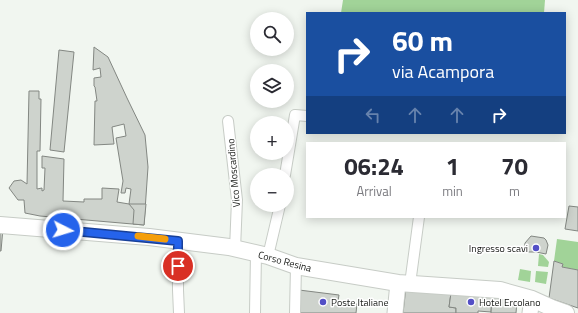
<!DOCTYPE html>
<meta charset="utf-8">
<style>
:root{--surface:#fff;--page:#f2f2f3;--text:#2b2b33;--muted:#7c7c81}
body{margin:0;font-family:"Titillium Web",sans-serif;background:var(--page);color:var(--text);height:100vh;display:flex;flex-direction:column;font-size:15px;white-space:nowrap}
*{box-sizing:border-box;margin:0}
p{font-size:13px;color:var(--muted)}
.icon{flex:none;width:22px;height:22px;fill:none;stroke:currentColor;stroke-width:2;stroke-linecap:round;stroke-linejoin:round}
.map{position:relative;flex:1;overflow:hidden}
.details{position:absolute;left:306px;top:142px;width:260px;height:76px;display:flex;flex-direction:column;background:var(--surface);border-radius:0px;box-shadow:0 2px 10px #0003}
.details>*{flex:none}
.banner{position:absolute;left:306px;top:12px;width:260px;height:122px;border-radius:0px;box-shadow:0 2px 10px #0003;background:#1a4fa0;color:#fff;overflow:hidden}
.fabs{position:absolute;left:250px;top:12px;display:grid;gap:8px}
.fabs a{display:grid;place-items:center;width:44px;height:44px;border-radius:50%;background:var(--surface);box-shadow:0 2px 10px #0003;font-size:20px}
.pin{position:absolute;display:grid;place-items:center;width:34px;height:34px;color:#fff;margin:-17px;border:2px solid #fff;border-radius:50%;box-shadow:0 1px 4px #0007}
.me{position:absolute;width:44px;margin:-22px;rotate:95deg;stroke-linejoin:round;filter:drop-shadow(0 0 3px #0008)}
.turn{display:flex;align-items:center;gap:14px;height:84px;padding:0 20px;font-size:18px}
.turn .icon{width:52px;height:52px;stroke-width:2.5}
.turn b{display:block;font-size:28px;line-height:34px}
.lanes{display:flex;align-items:center;height:38px;padding:0 20px;background:#0003;justify-content:center;gap:20px;direction:ltr}
.lanes .off{opacity:.35}
.eta{display:flex;justify-content:space-evenly;align-items:center;height:68px;text-align:center}
.eta b{font-size:24px;font-weight:700;line-height:28px}
.map>svg:first-child{display:block}
</style>
<div class="map">
<svg width="578" height="313" viewBox="0 0 578 313">
<rect width="100%" height="100%" fill="#f1f6f0"/>
<g fill="#a1d398">
<path d="M343,0H545L544,13H341Z"/>
<path d="M557,239L578,242V270L562,267L563,264L554,261Z"/>
<path d="M539,254L543,255L549,262L548,267L538,266Z"/>
<path d="M520,269L531,271L530,282L518,280Z"/>
<path d="M536,271L548,272L546,284L535,282Z"/>
</g>
<g fill="#ced3cd" stroke="#838782">
<path d="M94,47L108,57L127,98L145,135L148,167L144,225L40,216L25,213L24,200H18L9,188L14,181L21,180L27,184L29,91H39V99H41L40,151H37V189L42,188V191L44,190L45,168H42V156L64,159L63,201L84,202V199H102V188L119,189L117,202L129,204L131,189L126,188L125,193H121L123,181L116,138L126,136L124,124L112,127L114,144L94,145L95,101H97L95,87L94,86V78L101,77L100,68L93,70Z"/>
<path d="M59,50L74,52L64,152L50,150Z"/>
<path d="M129,204H146L144,225L133,224L134,210Z"/>
<path d="M569,206L578,207V231L565,229Z"/>
<path d="M0,228H3L1,251H0Z"/>
<path d="M531,236L544,238L546,240L548,245L546,254L536,252H524L525,243Z"/>
<path d="M554,261L563,264L562,267L578,270V308L549,298Z"/>
<path d="M406,287L451,293L449,307L456,308V313H403Z"/>
<path d="M299,290L339,295L338,301L357,304L356,313H297Z"/>
<path d="M451,293L492,297L491,312L478,311V313H456V308L449,307Z"/>
<path d="M492,297L505,298L517,301L516,313H491Z"/>
</g>
<g fill="none" stroke-linecap="round" stroke-linejoin="round">
<g stroke="#c7ccc6" stroke-width="12">
<g id="street">
<path d="M228,121L237,200L235,249"/>
<path d="M285,175L295,115L307,116"/>
<path d="M178,241V290L179,313"/>
<path d="M268,256L280,205"/>
<path d="M410,284L419,217"/>
<path d="M255,313L256,253"/>
<path d="M295,313L296,266"/>
</g>
</g>
<g stroke="#c7ccc6" stroke-width="17">
<g id="secondary">
<path d="M395,313L398,283"/>
<path d="M530,313L532,299"/>
</g>
</g>
<g stroke="#c7ccc6" stroke-width="18">
<path id="primary" d="M0,225L149,237L229,247L268,256L296,266L398,283L500,290L532,299L552,308L566,313"/>
</g>
<use href="#street" stroke="#fff" stroke-width="10"/>
<use href="#secondary" stroke="#fff" stroke-width="15"/>
<use href="#primary" stroke="#fff" stroke-width="16"/>
</g>
<g fill="none" stroke-linecap="round" stroke-linejoin="round">
<g stroke="#184099" stroke-width="10">
<path id="route" d="M63,230L178,241V266"/>
</g>
<use href="#route" stroke="#2563eb" stroke-width="7"/>
<path stroke="#f59e0b" stroke-width="7" d="M138,236L165,239"/>
</g>
<g fill="#534fc6" stroke="#fff" stroke-width="1.5">
<circle cx="536" cy="248" r="4"/>
<circle cx="323" cy="302" r="4"/>
<circle cx="471" cy="302" r="4"/>
</g>
<g text-anchor="middle" stroke-width="3" stroke-linejoin="round" paint-order="stroke">
<g font-size="10" fill="#171916" stroke="#fff">
<text transform="translate(233 173) rotate(-95)" y="4">Vico Moscardino</text>
<text transform="translate(285 261) rotate(15)" y="4">Corso Resina</text>
</g>
<g font-size="10" fill="#171916" stroke="#fff" text-anchor="start">
<text x="528" y="252" text-anchor="end">Ingresso scavi</text>
<text x="331" y="306">Poste Italiane</text>
<text x="479" y="306">Hotel Ercolano</text>
</g>
</g>
</svg>
<div class="fabs">
<a><svg class="icon" aria-label="search" viewBox="0 0 24 24"><circle cx="10" cy="10" r="6"/><path d="M15 15l6 6"/></svg></a>
<a><svg class="icon" aria-label="layers" viewBox="0 0 24 24"><path d="M12 4l9 5-9 5-9-5zM3 14l9 5 9-5"/></svg></a>
<a>+</a>
<a>−</a>
</div>
<div class="pin" style="left:178px;top:266px;background:#d93025"><svg class="icon" aria-label="arrive" viewBox="0 0 24 24"><path d="M6 21V4h12l-3 4 3 4H6"/></svg></div>
<svg class="me" style="left:63px;top:230px" viewBox="-20 -20 40 40"><circle r="17" fill="#2563eb" stroke="#fff" stroke-width="3"/><path d="M0-11L8 9 0 5-8 9z" fill="#fff"/></svg>
<div class="banner">
<div class="turn"><svg class="icon" aria-label="right" viewBox="0 0 24 24"><path d="M7 20v-9h11M14 6l5 5-5 5"/></svg><div><b>60 m</b>via Acampora</div></div>
<div class="lanes"><svg class="icon off" aria-label="left" viewBox="0 0 24 24"><path d="M17 20v-9H6M10 6l-5 5 5 5"/></svg><svg class="icon off" aria-label="ahead" viewBox="0 0 24 24"><path d="M12 20V5M6 11l6-6 6 6"/></svg><svg class="icon off" aria-label="ahead" viewBox="0 0 24 24"><path d="M12 20V5M6 11l6-6 6 6"/></svg><svg class="icon" aria-label="right" viewBox="0 0 24 24"><path d="M7 20v-9h11M14 6l5 5-5 5"/></svg></div>
</div>
<section class="details">
<div class="eta">
<div><b>06:24</b><p>Arrival</p></div>
<div><b>1</b><p>min</p></div>
<div><b>70</b><p>m</p></div>
</div>
</section>
</div>
